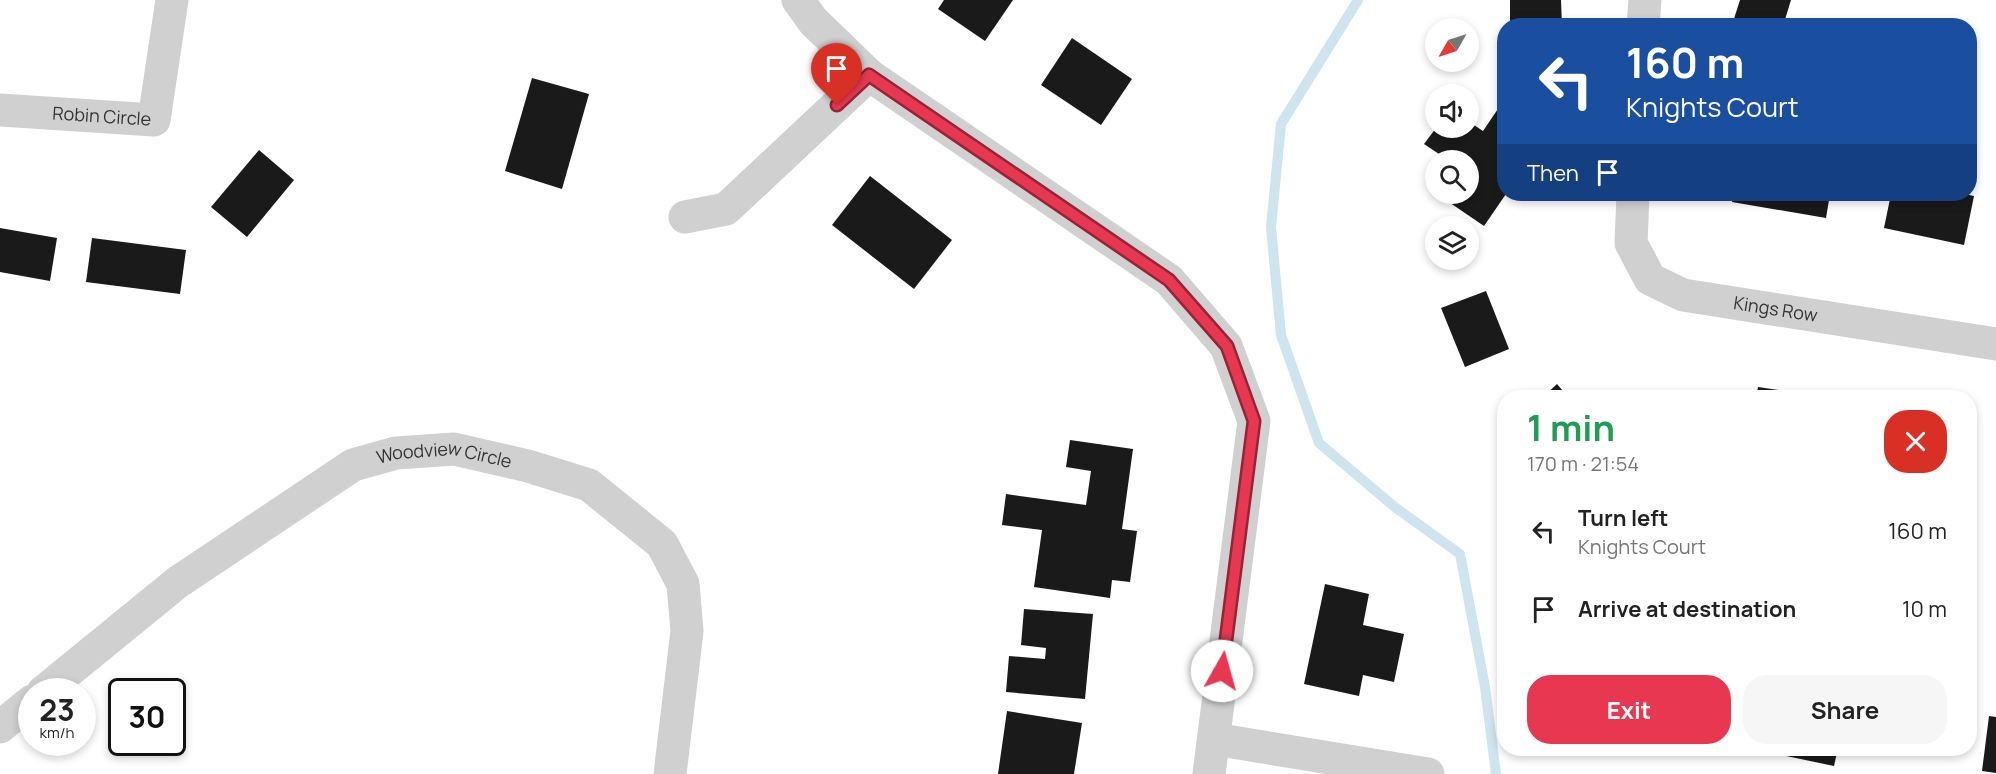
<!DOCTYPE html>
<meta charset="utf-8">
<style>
:root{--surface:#fff;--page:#f6f6f6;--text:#222;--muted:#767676;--accent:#e83751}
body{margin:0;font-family:Manrope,sans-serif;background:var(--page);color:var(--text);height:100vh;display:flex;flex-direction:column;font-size:22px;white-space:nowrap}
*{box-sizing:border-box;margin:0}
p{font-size:20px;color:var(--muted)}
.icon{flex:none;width:33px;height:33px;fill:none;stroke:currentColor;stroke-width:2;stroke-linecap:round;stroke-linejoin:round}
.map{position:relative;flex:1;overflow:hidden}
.panel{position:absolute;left:1497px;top:390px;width:480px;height:366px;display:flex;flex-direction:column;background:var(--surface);border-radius:24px;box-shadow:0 3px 9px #0003}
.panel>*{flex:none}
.banner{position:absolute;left:1497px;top:18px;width:480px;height:183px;border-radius:24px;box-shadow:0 3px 9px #0003;background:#1a4fa0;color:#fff;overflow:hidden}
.needle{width:39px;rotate:231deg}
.tools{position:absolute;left:1425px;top:18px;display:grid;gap:12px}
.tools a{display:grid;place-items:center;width:54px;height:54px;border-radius:50%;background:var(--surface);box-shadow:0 3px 9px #0003;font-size:30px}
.speed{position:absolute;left:18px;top:678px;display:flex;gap:12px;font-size:30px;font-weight:700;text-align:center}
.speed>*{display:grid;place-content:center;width:78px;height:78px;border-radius:50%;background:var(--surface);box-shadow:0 3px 9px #0003;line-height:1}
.speed small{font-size:15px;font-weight:400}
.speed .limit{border:3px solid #111;border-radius:9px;background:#fff;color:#111}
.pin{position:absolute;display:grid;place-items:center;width:51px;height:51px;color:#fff;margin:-62px -26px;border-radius:50% 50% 50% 0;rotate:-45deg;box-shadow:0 0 6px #0007}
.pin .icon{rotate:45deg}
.me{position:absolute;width:66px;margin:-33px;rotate:7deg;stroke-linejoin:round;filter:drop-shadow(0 0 4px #0008)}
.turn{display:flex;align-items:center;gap:21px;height:126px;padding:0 30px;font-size:27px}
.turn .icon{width:78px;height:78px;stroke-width:2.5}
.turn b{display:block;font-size:42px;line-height:51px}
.then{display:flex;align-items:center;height:57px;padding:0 30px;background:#0003;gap:12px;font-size:22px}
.round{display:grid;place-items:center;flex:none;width:63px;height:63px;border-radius:24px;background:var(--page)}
.head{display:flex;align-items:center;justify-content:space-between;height:102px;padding:0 30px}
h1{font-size:36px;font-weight:700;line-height:45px;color:#1e9e55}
.primary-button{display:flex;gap:12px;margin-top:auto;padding:12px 30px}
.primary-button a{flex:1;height:69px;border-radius:24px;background:var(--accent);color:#fff;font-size:24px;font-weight:700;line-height:69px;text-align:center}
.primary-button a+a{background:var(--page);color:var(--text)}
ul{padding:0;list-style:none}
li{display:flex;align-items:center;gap:18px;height:78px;padding:0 30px}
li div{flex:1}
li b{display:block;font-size:22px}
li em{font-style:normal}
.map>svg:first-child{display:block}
</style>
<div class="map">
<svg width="1996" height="774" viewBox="0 0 1996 774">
<rect width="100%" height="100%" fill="#fff"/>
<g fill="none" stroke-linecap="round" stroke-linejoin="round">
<path stroke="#cee4ee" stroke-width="10" d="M1358,0L1281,124L1271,227L1281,335L1319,443L1396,508L1460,554L1485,687L1496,774"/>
</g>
<g fill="#1a1a1a">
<path d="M944,0H1013L985,41L938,9Z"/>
<path d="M1510,0H1561L1562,26H1510Z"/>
<path d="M1740,0H1791L1783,26H1734L1732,25Z"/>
<path d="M1072,38L1132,79L1101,125L1041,85Z"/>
<path d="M532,78L589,94L562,189L505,171Z"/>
<path d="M1504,100L1506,194L1484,226L1437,194H1468V160H1448L1424,144L1436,128H1468V121L1483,131Z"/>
<path d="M259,150L294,180L247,237L211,207Z"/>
<path d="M870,176L952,240L914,289L832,225Z"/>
<path d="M1734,194H1830L1826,218L1732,202Z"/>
<path d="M1891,194H1964L1974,196L1964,245L1884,228Z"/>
<path d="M0,228L57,238L50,281L0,272Z"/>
<path d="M92,238L186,250L180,294L86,282Z"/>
<path d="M1486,291L1509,349L1465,367L1441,308Z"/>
<path d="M1557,384L1569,398H1542Z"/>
<path d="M1758,387L1819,396V398H1756Z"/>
<path d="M1070,440L1133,449L1122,529L1137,531L1130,582L1112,580L1110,598L1034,587L1042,530L1002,525L1006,494L1086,505L1091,471L1066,467Z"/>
<path d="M1325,584L1369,594L1363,625L1404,634L1394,682L1363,675L1359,696L1304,684Z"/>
<path d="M1024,609L1093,614L1085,699L1006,692L1009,656L1045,659L1046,648L1021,645Z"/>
<path d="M1007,711L1082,723L1074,774H998Z"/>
<path d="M1989,716L1996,717V773L1982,771Z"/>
<path d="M1763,748H1838L1834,766L1762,751Z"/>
</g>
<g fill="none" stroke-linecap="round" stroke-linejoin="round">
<g stroke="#d0d0d0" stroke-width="33">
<path d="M798,0L813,21L869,75L1169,280L1226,346L1254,421L1209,774"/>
<path d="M1643,26L1645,0"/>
<path id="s1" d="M0,110L154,120L172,0"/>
<path id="s2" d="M1633,194L1631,243L1650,279L1683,295L1996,344"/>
<path d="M685,217L726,209L869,75"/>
<path id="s3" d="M43,692L178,582L353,465L396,453L454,449L528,466L589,485L662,544L683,584L687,631L670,774"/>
<path d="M0,727L32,701"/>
<path d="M1214,739L1428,774"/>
</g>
</g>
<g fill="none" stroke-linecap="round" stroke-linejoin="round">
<g stroke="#972435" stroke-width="15">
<path id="route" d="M837,105L869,75L1169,280L1227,346L1254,421L1222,671"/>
</g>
<use href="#route" stroke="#e83751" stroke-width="10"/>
</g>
<g text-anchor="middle" stroke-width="6" stroke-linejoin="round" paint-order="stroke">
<g font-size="18" fill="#333" stroke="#fff">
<text dy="6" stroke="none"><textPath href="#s1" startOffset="102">Robin Circle</textPath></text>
<text dy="6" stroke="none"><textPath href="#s2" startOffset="220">Kings Row</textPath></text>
<text dy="6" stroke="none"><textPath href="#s3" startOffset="478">Woodview Circle</textPath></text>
</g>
</g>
</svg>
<div class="tools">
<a><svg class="needle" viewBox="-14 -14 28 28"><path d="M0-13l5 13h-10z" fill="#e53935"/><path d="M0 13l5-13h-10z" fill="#767676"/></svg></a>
<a><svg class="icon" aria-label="sound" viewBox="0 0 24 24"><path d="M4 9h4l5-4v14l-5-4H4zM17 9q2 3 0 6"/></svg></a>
<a><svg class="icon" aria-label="search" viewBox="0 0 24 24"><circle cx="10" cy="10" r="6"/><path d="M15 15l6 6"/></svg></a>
<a><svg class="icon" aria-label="layers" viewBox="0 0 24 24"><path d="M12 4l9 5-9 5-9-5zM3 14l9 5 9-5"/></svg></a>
</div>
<div class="speed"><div>23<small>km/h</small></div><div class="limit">30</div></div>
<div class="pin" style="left:837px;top:105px;background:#d93025"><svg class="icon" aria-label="arrive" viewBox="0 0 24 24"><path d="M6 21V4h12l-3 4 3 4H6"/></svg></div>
<svg class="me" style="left:1222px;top:671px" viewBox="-20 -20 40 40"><circle r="19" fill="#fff"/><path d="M0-13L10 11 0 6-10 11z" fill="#e83751"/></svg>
<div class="banner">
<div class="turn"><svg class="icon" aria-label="left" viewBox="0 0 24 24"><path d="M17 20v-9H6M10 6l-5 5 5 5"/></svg><div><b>160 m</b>Knights Court</div></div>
<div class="then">Then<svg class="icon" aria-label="arrive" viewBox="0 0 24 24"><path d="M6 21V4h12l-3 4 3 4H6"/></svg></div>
</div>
<section class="panel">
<div class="head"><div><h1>1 min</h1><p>170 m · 21:54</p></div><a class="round" style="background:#d93025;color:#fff"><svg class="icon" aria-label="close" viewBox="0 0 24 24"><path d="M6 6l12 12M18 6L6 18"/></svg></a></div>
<ul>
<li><svg class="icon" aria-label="left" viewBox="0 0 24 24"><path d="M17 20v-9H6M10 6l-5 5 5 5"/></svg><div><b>Turn left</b><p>Knights Court</p></div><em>160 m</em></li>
<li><svg class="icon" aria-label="arrive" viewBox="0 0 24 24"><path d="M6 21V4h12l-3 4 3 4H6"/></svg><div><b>Arrive at destination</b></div><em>10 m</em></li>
</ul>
<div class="primary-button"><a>Exit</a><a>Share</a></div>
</section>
</div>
